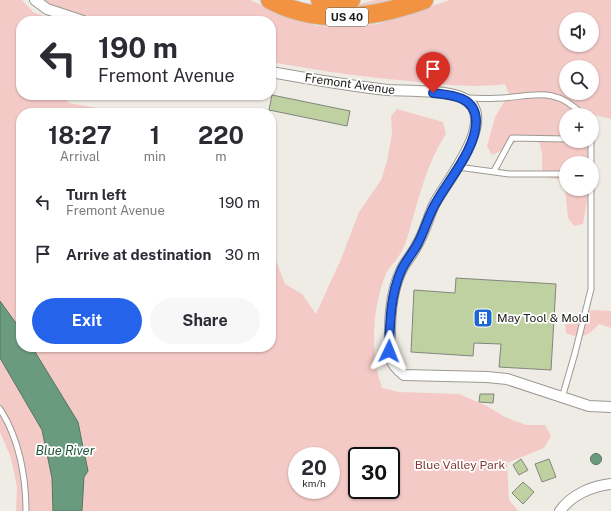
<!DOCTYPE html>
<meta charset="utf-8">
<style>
:root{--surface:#fff;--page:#f7f7f7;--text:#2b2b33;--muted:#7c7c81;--accent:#2563eb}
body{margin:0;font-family:"Public Sans",sans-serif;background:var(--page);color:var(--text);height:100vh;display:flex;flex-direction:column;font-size:15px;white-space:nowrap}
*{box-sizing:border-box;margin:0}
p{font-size:13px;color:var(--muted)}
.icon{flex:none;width:22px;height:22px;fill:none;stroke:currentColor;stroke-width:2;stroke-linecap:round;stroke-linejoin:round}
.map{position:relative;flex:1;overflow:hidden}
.panel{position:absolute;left:16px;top:108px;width:260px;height:244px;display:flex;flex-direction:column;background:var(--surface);border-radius:16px;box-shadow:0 1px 3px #0004}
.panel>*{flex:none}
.hud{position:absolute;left:16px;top:16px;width:260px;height:84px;border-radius:16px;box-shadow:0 1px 3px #0004;background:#fff;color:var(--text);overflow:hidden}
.buttons{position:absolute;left:559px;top:12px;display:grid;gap:8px}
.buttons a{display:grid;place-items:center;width:40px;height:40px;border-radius:50%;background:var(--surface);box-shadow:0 1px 3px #0004;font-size:20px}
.speed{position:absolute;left:288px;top:447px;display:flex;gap:8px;font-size:20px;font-weight:700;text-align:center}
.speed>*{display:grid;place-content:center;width:52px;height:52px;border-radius:50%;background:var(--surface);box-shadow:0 1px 3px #0004;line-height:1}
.speed small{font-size:10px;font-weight:400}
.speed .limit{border:2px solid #111;border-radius:6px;background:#fff;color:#111}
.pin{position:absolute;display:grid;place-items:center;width:34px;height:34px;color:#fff;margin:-41px -17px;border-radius:50% 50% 50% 0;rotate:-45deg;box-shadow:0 0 4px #0007}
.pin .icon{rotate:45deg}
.me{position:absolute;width:44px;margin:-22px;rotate:2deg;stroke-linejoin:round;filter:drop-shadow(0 0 3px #0008)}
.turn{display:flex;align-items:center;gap:14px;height:84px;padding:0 16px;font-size:18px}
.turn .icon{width:52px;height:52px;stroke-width:2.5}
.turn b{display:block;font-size:28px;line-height:34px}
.eta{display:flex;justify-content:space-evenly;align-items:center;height:68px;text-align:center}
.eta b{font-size:24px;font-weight:700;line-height:28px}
.primary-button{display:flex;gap:8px;margin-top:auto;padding:8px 16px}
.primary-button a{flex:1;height:46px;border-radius:24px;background:var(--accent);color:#fff;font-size:16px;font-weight:700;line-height:46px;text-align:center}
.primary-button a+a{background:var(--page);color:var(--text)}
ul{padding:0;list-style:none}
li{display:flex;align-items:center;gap:12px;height:52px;padding:0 16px}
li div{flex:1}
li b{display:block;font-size:15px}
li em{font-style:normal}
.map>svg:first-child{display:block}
</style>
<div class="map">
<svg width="611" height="511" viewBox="0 0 611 511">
<rect width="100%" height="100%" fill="#efece5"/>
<g fill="#f4cac7" fill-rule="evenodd">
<path d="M0,0H22L33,12L57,21H21V95H63L69,103L126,113H21V330L0,301Z"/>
<path d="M44,0H250L285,15L317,26L340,27L378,24L450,0H611V119L594,115L591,163H566V189H589L583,224L574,226L568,218L564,180L549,178L542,170V153L538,138L526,135L506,149L492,155L487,146L495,117L509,94L505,84C476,88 448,85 419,82C370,78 320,71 271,62V21H100L51,5ZM566,19H592V45H566ZM566,67H592V93H566ZM566,115H592V141H566Z"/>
<path d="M375,0H406L366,11L353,6Z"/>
<path d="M397,109L443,122L446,134C428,161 420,193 411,225C409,233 406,243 402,251C397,260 389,267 385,276C372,310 370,354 382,388L399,392L459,394L487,406L505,417L526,425H545L551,436L544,448L507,463L509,500L518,511H82L86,453L78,422L32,347H271V247L285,284L302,294L316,314L341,259L359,212L381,180L387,161L392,134L391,116ZM297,456H331V490H297ZM357,456H391V490H357Z"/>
<path d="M593,310L611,311V328L599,324C588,336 582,340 566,333L565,322L570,315Z"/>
<path d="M0,358L42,430L52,478L53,511H16L17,487L11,458L0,432Z"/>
</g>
<g fill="#6a9b7e" stroke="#537560">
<path d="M0,301L21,330V347H32L78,422L88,471L84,477L82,511H53L52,478L42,430L0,358Z"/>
<circle cx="596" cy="459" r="5.5"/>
</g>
<g fill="#bfd1a1" stroke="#82857e">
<path d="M272,95L350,111L347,126L269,110Z"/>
<path d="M456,278L556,284L551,370L499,367L501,344L474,343L473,356L411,352L414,290L455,293Z"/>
<path d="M480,394H494L493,403L479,402Z"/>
<path d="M521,459L528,470L519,475L513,465Z"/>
<path d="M549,459L556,477L542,482L535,464Z"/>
<path d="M523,482L534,492L523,504L512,493Z"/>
</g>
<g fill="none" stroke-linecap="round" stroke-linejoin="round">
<g stroke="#9c9a93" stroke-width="7">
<g id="service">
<path d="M465,98C477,98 490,99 503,98C537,95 556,87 583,115"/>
<path d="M591,163V141"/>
<path d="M458,167L509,174H566"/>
<path d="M494,171L512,138L566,139"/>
<path d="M562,398L575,353L591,289V189"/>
<path d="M0,409C19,438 26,477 26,511"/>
</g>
</g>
<g stroke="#9c9a93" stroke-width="12">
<g id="minor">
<path d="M35,0L47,9L83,21"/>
<path d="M271,72C310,79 349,86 388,90C407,91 446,90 463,98C501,116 446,182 435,203C428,217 425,232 417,245C413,254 405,262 401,271C392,290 390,311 390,333C389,353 387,362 404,375L487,377L507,379L589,406L611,407"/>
<path d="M560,511C571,495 592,486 611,484"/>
</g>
</g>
<g stroke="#c9c9c8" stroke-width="20">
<g id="motorway">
<path d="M270,0C320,26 374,18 424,0"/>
<path d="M320,0L336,2L351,0"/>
</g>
</g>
<use href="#service" stroke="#fff" stroke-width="5"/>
<use href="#minor" stroke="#fff" stroke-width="10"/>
<use href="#motorway" stroke="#f29342" stroke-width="18"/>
</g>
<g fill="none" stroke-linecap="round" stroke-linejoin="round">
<g stroke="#184099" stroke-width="10">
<path id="route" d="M389,351C390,324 390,296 401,271C405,262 412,254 417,245C425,231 428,215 437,201C450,178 477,147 476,120C475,96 451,95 433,93"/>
</g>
<use href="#route" stroke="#2563eb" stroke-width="7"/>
</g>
<defs>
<g id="building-square" transform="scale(1)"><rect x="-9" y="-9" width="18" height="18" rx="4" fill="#1d67d2" stroke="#fff"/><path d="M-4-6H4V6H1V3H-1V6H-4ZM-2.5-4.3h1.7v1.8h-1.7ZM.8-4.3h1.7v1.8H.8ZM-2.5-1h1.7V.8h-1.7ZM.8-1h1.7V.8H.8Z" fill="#fff"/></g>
</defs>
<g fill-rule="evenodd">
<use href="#building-square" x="483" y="318"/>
</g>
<g text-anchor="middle" stroke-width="3.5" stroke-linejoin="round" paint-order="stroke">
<rect fill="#fff" stroke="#61605f" stroke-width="1" x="326" y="8" width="42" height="18" rx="3"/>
<g font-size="11" font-weight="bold" fill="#1d1c1a">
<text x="347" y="21">US 40</text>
</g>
<g font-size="12" fill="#1d1c1a" stroke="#fff">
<text transform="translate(350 84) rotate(8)" y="4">Fremont Avenue</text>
</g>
<g font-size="12" fill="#1d1c1a" stroke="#fff" text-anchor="start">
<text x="497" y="322">May Tool &amp; Mold</text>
</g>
<g font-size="12" fill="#813a38" stroke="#fff">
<text x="460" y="469">Blue Valley Park</text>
</g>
<g font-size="13" font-style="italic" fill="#1e583b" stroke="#fff">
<text x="65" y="455">Blue River</text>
</g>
</g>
</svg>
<div class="buttons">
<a><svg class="icon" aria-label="sound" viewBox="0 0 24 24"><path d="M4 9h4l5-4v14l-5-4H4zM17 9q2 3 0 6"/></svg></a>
<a><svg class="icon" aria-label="search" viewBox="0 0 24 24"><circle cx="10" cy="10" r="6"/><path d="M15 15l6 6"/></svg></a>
<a>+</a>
<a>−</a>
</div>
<div class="speed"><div>20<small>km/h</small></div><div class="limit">30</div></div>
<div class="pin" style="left:433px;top:93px;background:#d93025"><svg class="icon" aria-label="arrive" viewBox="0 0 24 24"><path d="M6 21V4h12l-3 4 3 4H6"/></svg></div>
<svg class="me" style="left:389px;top:351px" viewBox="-20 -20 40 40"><path d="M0-17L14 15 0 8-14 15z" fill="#2563eb" stroke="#fff" stroke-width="4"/></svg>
<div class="hud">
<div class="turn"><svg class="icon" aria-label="left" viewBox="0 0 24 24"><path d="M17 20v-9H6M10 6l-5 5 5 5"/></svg><div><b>190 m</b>Fremont Avenue</div></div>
</div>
<section class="panel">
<div class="eta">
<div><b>18:27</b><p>Arrival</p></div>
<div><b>1</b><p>min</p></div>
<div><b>220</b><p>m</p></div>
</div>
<ul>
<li><svg class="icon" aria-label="left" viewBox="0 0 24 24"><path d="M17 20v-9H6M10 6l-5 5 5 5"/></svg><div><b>Turn left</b><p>Fremont Avenue</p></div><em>190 m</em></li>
<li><svg class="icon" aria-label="arrive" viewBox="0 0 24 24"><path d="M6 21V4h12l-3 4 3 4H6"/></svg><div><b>Arrive at destination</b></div><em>30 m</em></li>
</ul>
<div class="primary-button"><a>Exit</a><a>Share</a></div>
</section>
</div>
